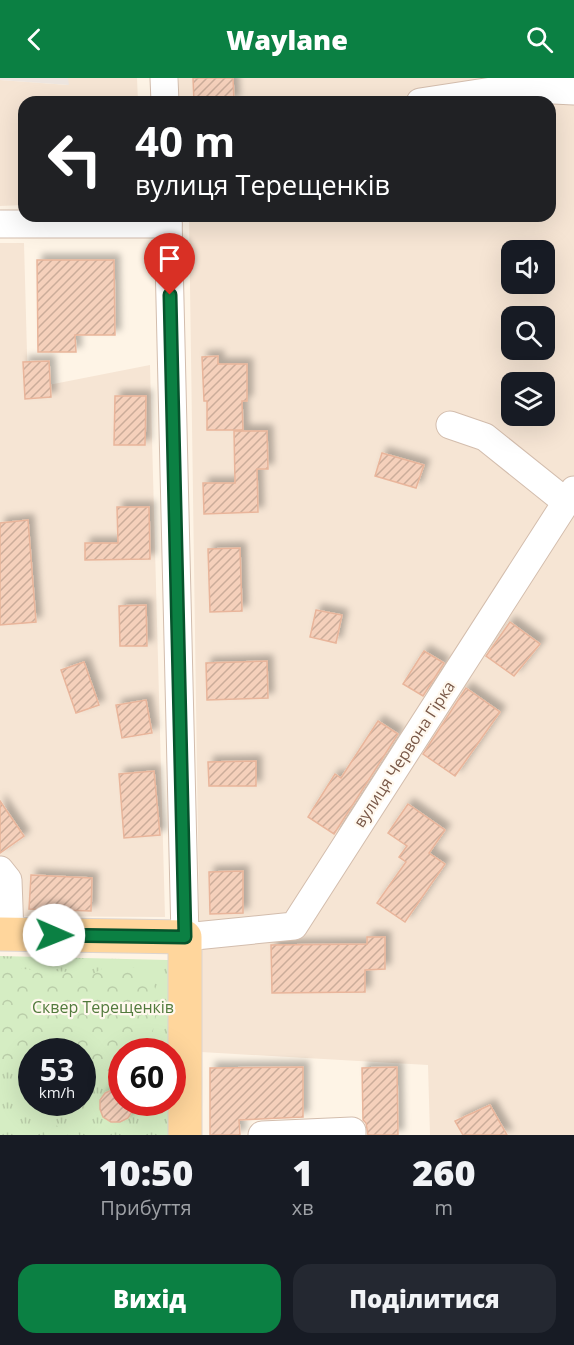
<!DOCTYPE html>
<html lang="uk">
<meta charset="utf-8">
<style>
:root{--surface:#171b24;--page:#242831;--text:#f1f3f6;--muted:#9ea1a6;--accent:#0b8043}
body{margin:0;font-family:"Open Sans",sans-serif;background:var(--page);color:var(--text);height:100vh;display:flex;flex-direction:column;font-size:22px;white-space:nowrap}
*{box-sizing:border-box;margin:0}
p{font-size:20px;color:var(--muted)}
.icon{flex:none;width:33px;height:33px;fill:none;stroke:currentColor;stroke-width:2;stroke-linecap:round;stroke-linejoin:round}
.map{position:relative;height:1057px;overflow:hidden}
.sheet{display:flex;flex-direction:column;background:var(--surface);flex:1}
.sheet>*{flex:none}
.banner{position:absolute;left:18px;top:18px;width:538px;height:126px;border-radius:18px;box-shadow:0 6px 24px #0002;background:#202124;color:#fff;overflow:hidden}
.fabs{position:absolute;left:501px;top:162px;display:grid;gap:12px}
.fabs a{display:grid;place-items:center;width:54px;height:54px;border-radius:12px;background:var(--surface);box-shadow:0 6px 24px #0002;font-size:30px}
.speed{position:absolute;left:18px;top:960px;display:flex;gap:12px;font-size:30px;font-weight:700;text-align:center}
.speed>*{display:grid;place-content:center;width:78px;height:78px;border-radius:50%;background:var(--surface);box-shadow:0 6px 24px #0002;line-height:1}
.speed small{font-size:15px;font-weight:400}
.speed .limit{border:9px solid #d22;background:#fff;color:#111}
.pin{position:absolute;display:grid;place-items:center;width:51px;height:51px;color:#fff;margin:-62px -26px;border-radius:50% 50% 50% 0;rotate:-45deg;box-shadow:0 0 6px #0007}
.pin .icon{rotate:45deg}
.me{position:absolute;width:66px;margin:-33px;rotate:91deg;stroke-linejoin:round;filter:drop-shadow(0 0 4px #0008)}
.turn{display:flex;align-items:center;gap:21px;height:126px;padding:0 18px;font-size:27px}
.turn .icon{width:78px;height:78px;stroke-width:2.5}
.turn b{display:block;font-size:42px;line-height:51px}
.eta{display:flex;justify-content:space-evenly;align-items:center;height:102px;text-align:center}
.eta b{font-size:36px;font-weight:800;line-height:42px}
.primary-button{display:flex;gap:12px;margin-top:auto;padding:12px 18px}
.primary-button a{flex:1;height:69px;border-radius:18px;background:var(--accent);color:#fff;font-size:24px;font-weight:800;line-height:69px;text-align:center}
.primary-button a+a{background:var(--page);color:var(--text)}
header{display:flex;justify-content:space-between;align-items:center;height:78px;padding:0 18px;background:var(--accent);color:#fff;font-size:27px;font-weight:800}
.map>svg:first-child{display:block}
</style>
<header><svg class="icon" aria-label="back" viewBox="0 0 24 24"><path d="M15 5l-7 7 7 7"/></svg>Waylane<svg class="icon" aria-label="search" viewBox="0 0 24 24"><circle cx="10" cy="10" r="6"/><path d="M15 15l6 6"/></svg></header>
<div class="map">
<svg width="574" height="1057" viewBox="0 0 574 1057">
<defs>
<pattern id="grass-tufts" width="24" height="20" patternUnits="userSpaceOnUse" patternTransform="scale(1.5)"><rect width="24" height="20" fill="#d5edc3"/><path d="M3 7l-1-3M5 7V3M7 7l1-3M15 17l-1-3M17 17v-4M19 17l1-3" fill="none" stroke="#bacda9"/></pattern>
<pattern id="forest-crowns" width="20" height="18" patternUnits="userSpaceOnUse" patternTransform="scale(1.5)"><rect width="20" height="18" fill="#d5edc3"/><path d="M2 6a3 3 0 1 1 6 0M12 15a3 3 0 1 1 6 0" fill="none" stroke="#bacda9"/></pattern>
<pattern id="building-hatch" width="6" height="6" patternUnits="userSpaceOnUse" patternTransform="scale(1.5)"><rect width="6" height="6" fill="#f5d0bb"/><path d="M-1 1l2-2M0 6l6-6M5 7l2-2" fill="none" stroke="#cbac9a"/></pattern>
<filter id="shadow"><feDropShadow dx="5.5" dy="-5.5" stdDeviation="3" flood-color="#0004"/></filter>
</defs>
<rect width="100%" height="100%" fill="#fef4e6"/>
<g fill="#f6e5d4" fill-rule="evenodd">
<path d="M68,0H137L138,24H24V127L0,128V2L68,7Z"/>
<path d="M179,0H574V1057H430L428,987L201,974L189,138H550V24H179ZM512,172H544V206H512ZM512,238H544V272H512ZM512,304H544V338H512Z"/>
<path d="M0,165H24L28,311L150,287L165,839L0,838Z"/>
</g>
<path fill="#eee6e0" d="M0,0H68L69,7L0,2Z"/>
<path fill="url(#grass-tufts)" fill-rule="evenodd" d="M0,878L168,882L169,973L122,974V1024L170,1025V1057H0ZM32,974H82V1024H32Z"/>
<g fill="url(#forest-crowns)">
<path d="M107,888L148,890L158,919L150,973L122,974L121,994C108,993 92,989 83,1000L82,974H32L31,995L24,988L0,986V892L7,890L70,894L77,905Z"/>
<path d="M54,1047L77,1053L79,1057H45L43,1051Z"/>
</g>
<g fill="url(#building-hatch)" stroke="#e9b59b" stroke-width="1.5" filter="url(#shadow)">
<path d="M193,0H233L234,24H194Z"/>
<path d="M37,182H114L115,257H75L76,274H38Z"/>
<path d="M218,278V286H247V323H242L243,352H207V323H204L202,279Z"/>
<path d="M49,283L51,319L25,321L23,284Z"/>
<path d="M115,318H146L145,367H114Z"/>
<path d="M234,353H267L268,391H257L258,434L204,436L203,405H235Z"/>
<path d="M382,375L424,387L416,410L375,398Z"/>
<path d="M117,429H149L150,481L85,482V465H118Z"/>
<path d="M28,442L36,544L0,547V445Z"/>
<path d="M240,470L242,533L210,534L208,471Z"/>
<path d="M146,527L147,568H120L119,528Z"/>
<path d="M316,532L342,537L336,565L310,559Z"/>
<path d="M510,544L540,566L514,598L486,578Z"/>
<path d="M424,573L444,585L423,618L403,606Z"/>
<path d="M267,583L268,620L207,622L206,585Z"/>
<path d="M84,584L99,627L76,635L61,592Z"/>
<path d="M466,610L500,634L455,698L423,676Z"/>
<path d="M146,622L152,655L122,660L116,627Z"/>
<path d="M378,643L398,656L334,756L308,739L335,696L341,700Z"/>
<path d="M256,683V708H209L208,684Z"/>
<path d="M154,693L160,757L124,760L119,696Z"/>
<path d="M0,723L24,758L0,775Z"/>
<path d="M408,726L445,752L429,775L445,786L405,844L377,825L406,784L399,779L407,768L388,755Z"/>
<path d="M243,793V835L210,836L209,794Z"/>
<path d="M31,797L92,800L91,833L29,831Z"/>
<path d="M367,859H385V891L365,892V914L272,915L271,867L367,866Z"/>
<path d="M303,989V1039L239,1042L240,1057H210V990Z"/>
<path d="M397,989L398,1057H368L366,1045L363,1042L362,990Z"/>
<path d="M122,1007V1024H138L128,1040L120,1044H111L103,1039L100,1031V1022L105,1015Z"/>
<path d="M490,1027L507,1057H463L455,1043Z"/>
</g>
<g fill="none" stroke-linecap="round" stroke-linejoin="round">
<g stroke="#d3bdad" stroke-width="29">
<g id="minor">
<path d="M164,0L165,24"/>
<path d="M420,24L512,10L574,13"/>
<path d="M168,138L185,859L294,848L574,412"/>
<path d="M0,146H168"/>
<path d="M450,347L485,359L566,424"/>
<path d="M0,792L8,802L10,856"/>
<path d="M262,1057L352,1053V1057"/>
</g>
</g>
<g stroke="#dcd4cf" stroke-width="35">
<path id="major" d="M0,856L185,859V1057"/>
</g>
<use href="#minor" stroke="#fff" stroke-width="27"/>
<use href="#major" stroke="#ffd69c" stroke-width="33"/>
</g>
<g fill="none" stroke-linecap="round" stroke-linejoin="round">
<g stroke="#07532c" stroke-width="15">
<path id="route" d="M54,857L185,859L170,217"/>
</g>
<use href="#route" stroke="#0b8043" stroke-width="10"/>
</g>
<g text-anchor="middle" stroke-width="4.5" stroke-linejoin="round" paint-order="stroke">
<g font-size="16" fill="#795848" stroke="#fff8ee">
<text transform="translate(404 676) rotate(-57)" y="6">вулиця Червона Гірка</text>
</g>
<g font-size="16" fill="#517a3c" stroke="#fff8ee">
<text x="103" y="935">Сквер Терещенків</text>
</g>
</g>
</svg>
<div class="fabs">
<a><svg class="icon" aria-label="sound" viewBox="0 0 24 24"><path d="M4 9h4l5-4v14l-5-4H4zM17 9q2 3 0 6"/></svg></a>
<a><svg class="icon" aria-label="search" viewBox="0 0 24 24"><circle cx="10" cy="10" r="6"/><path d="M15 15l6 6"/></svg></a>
<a><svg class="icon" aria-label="layers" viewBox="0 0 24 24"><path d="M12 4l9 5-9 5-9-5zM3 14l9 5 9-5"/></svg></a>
</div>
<div class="speed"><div>53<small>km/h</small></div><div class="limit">60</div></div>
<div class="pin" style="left:170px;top:217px;background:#d93025"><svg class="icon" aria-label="arrive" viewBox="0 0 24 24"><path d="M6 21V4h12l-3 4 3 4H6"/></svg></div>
<svg class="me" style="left:54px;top:857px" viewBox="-20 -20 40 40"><circle r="19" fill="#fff"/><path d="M0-13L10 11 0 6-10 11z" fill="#0b8043"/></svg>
<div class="banner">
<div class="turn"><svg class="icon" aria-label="left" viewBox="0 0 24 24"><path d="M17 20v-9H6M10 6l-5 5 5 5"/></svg><div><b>40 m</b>вулиця Терещенків</div></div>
</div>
</div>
<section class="sheet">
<div class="eta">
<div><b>10:50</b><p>Прибуття</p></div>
<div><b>1</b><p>хв</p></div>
<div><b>260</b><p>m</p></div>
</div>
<div class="primary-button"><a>Вихід</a><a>Поділитися</a></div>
</section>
